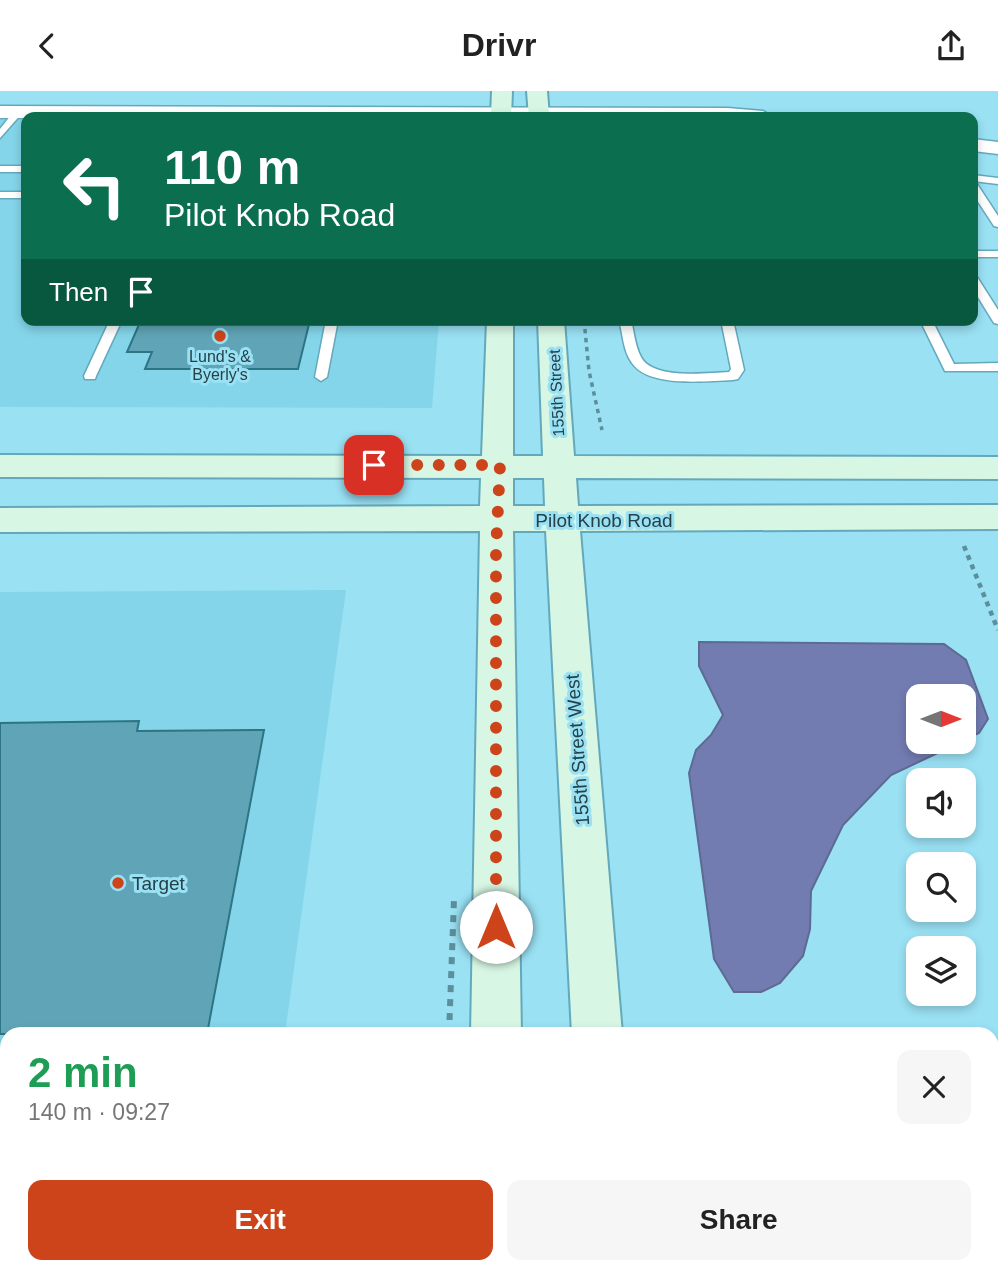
<!DOCTYPE html>
<meta charset="utf-8">
<style>
:root{--surface:#fff;--page:#f6f6f6;--text:#222;--muted:#767676;--accent:#cd441b}
body{margin:0;font-family:Arial,sans-serif;background:var(--page);color:var(--text);height:100vh;display:flex;flex-direction:column;font-size:26px;white-space:nowrap}
*{box-sizing:border-box;margin:0}
p{font-size:23px;color:var(--muted)}
.icon{flex:none;width:38px;height:38px;fill:none;stroke:currentColor;stroke-width:2;stroke-linecap:round;stroke-linejoin:round}
.map{position:relative;flex:1;overflow:hidden}
.details{position:absolute;left:0px;top:936px;width:999px;height:247px;display:flex;flex-direction:column;background:var(--surface);border-radius:21px 21px 0 0;box-shadow:0 4px 10px #0003}
.details>*{flex:none}
.top-card{position:absolute;left:21px;top:21px;width:957px;height:214px;border-radius:14px;box-shadow:0 4px 10px #0003;background:#0b6e4f;color:#fff;overflow:hidden}
.needle{width:46px;rotate:90deg}
.fabs{position:absolute;left:906px;top:593px;display:grid;gap:14px}
.fabs a{display:grid;place-items:center;width:70px;height:70px;border-radius:14px;background:var(--surface);box-shadow:0 4px 10px #0003;font-size:35px}
.pin{position:absolute;display:grid;place-items:center;width:60px;height:60px;color:#fff;margin:-30px;border-radius:14px;box-shadow:0 4px 10px #0006}
.me{position:absolute;width:77px;margin:-38px;rotate:0deg;stroke-linejoin:round;filter:drop-shadow(0 0 5px #0008)}
.turn{display:flex;align-items:center;gap:24px;height:147px;padding:0 28px;font-size:32px}
.turn .icon{width:91px;height:91px;stroke-width:2.5}
.turn b{display:block;font-size:49px;line-height:60px}
.then{display:flex;align-items:center;height:66px;padding:0 28px;background:#0003;gap:14px;font-size:26px}
.round{display:grid;place-items:center;flex:none;width:74px;height:74px;border-radius:14px;background:var(--page)}
.overview{display:flex;align-items:center;justify-content:space-between;height:119px;padding:0 28px}
h1{font-size:42px;font-weight:700;line-height:52px;color:#1e9e55}
.primary-button{display:flex;gap:14px;margin-top:auto;padding:14px 28px}
.primary-button a{flex:1;height:80px;border-radius:14px;background:var(--accent);color:#fff;font-size:28px;font-weight:700;line-height:80px;text-align:center}
.primary-button a+a{background:var(--page);color:var(--text)}
header{display:flex;justify-content:space-between;align-items:center;height:91px;padding:0 28px;background:var(--surface);font-size:32px;font-weight:700}
.map>svg:first-child{display:block}
</style>
<header><svg class="icon" aria-label="back" viewBox="0 0 24 24"><path d="M15 5l-7 7 7 7"/></svg>Drivr<svg class="icon" aria-label="share" viewBox="0 0 24 24"><path d="M12 15V3M7 8l5-5 5 5M5 13v7h14v-7"/></svg></header>
<div class="map">
<svg width="998" height="1182" viewBox="0 0 998 1182">
<rect width="100%" height="100%" fill="#9ae1f4"/>
<g fill="#84d5ea">
<path d="M0,29H26V229H439L432,317L0,316Z"/>
<path d="M346,499L285,943H7V1176H253L252,1182H0V501Z"/>
</g>
<path fill="#737cb1" stroke="#5c6b92" stroke-width="2" d="M699,551L944,553L966,569L988,628L979,642L964,649V606H919V651H961L891,684L843,734L811,800L810,838L803,865L780,892L761,901H734L714,868L689,682L696,659L711,644L723,624L699,575Z"/>
<g fill="#60a5b7" stroke="#2c7585" stroke-width="2">
<path d="M141,229H310L298,278H145L152,261H127Z"/>
<path d="M139,630L137,640L264,639L207,943H0V632Z"/>
</g>
<g fill="none" stroke-linecap="round" stroke-linejoin="round">
<g stroke="#63a9bb" stroke-width="3">
<g id="lane">
<path d="M15,19L23,21L0,47V38Z"/>
<rect x="0" y="75" width="26" height="6"/>
<path d="M973,84L998,87V93L973,90Z"/>
<path d="M973,92L977,93L998,125V136L994,135L973,103Z"/>
<rect x="0" y="101" width="26" height="6"/>
<rect x="973" y="160" width="25" height="6"/>
<path d="M973,185L977,186L998,219V233L994,232L973,198Z"/>
<path d="M110,229H122L96,285L95,288H85L84,285Z"/>
<path d="M326,229H338L327,286L321,290L315,286Z"/>
<path d="M619,229H631C634,241 635,255 641,266C653,289 707,282 729,281L731,278L721,229H733L744,279L738,288L733,289C706,290 649,297 632,272C623,260 623,243 619,229Z"/>
<path d="M920,229H932L954,273L998,272V280H945Z"/>
</g>
</g>
<g stroke="#63a9bb" stroke-width="3">
<g id="street">
<path d="M0,15L728,17L763,20L773,26L0,27Z"/>
<path d="M973,48L998,51V63L973,60Z"/>
</g>
</g>
<g stroke="#63a9bb" stroke-width="4">
<g id="secondary">
<path d="M492,0H512L511,26H491Z"/>
<path d="M527,0H547L549,26H529Z"/>
<path d="M487,229H513V365H543L538,229H564L574,365L998,366V388L576,387L578,415L998,414V438L580,440L622,943H572L546,440H513L521,943H471L480,440L0,441V417L480,415L481,387L0,386V364L482,365ZM513,387H544L545,415H513Z"/>
<rect x="466" y="1176" width="58" height="6"/>
<rect x="584" y="1176" width="58" height="6"/>
</g>
</g>
<path stroke="#5d8e9b" stroke-width="3.5" stroke-dasharray="4.5 4.5" stroke-linecap="butt" d="M584,229L589,280L602,339"/>
<path stroke="#5d8e9b" stroke-width="4.5" stroke-dasharray="5 5" stroke-linecap="butt" d="M964,455L998,539"/>
<g stroke="#5d8e9b" stroke-width="6" stroke-dasharray="7 7" stroke-linecap="butt">
<path d="M449,943L454,808"/>
<path d="M440,1176V1182"/>
</g>
<use href="#lane" fill="#fff" fill-rule="evenodd"/>
<use href="#street" fill="#fff" fill-rule="evenodd"/>
<use href="#secondary" fill="#d7f6e4" fill-rule="evenodd"/>
</g>
<g fill="none" stroke-linecap="round" stroke-linejoin="round">
<path stroke="#cd441b" stroke-width="12" stroke-dasharray="0 21.6" d="M374,374H500L496,459V836"/>
</g>
<g fill="#cd441b" stroke="#9ae1f4" stroke-width="2.5">
<circle cx="220" cy="245" r="7"/>
<circle cx="118" cy="792" r="7"/>
</g>
<g text-anchor="middle" stroke-width="6" stroke-linejoin="round" paint-order="stroke">
<g font-size="16" fill="#254249" stroke="#9ae1f4">
<text x="220" y="271">Lund's &amp;<tspan x="220" dy="18">Byerly's</tspan></text>
</g>
<g font-size="16" fill="#254249" stroke="#9ae1f4">
<text transform="translate(556 302) rotate(-93)" y="6">155th Street</text>
</g>
<g font-size="19" fill="#254249" stroke="#9ae1f4">
<text x="604" y="436">Pilot Knob Road</text>
<text transform="translate(577 659) rotate(-94)" y="7">155th Street West</text>
</g>
<g font-size="19" fill="#254249" stroke="#9ae1f4" text-anchor="start">
<text x="132" y="799">Target</text>
</g>
</g>
</svg>
<div class="fabs">
<a><svg class="needle" viewBox="-14 -14 28 28"><path d="M0-13l5 13h-10z" fill="#e53935"/><path d="M0 13l5-13h-10z" fill="#767676"/></svg></a>
<a><svg class="icon" aria-label="sound" viewBox="0 0 24 24"><path d="M4 9h4l5-4v14l-5-4H4zM17 9q2 3 0 6"/></svg></a>
<a><svg class="icon" aria-label="search" viewBox="0 0 24 24"><circle cx="10" cy="10" r="6"/><path d="M15 15l6 6"/></svg></a>
<a><svg class="icon" aria-label="layers" viewBox="0 0 24 24"><path d="M12 4l9 5-9 5-9-5zM3 14l9 5 9-5"/></svg></a>
</div>
<div class="pin" style="left:374px;top:374px;background:#d93025"><svg class="icon" aria-label="arrive" viewBox="0 0 24 24"><path d="M6 21V4h12l-3 4 3 4H6"/></svg></div>
<svg class="me" style="left:496px;top:836px" viewBox="-20 -20 40 40"><circle r="19" fill="#fff"/><path d="M0-13L10 11 0 6-10 11z" fill="#cd441b"/></svg>
<div class="top-card">
<div class="turn"><svg class="icon" aria-label="left" viewBox="0 0 24 24"><path d="M17 20v-9H6M10 6l-5 5 5 5"/></svg><div><b>110 m</b>Pilot Knob Road</div></div>
<div class="then">Then<svg class="icon" aria-label="arrive" viewBox="0 0 24 24"><path d="M6 21V4h12l-3 4 3 4H6"/></svg></div>
</div>
<section class="details">
<div class="overview"><div><h1>2 min</h1><p>140 m · 09:27</p></div><a class="round"><svg class="icon" aria-label="close" viewBox="0 0 24 24"><path d="M6 6l12 12M18 6L6 18"/></svg></a></div>
<div class="primary-button"><a>Exit</a><a>Share</a></div>
</section>
</div>
